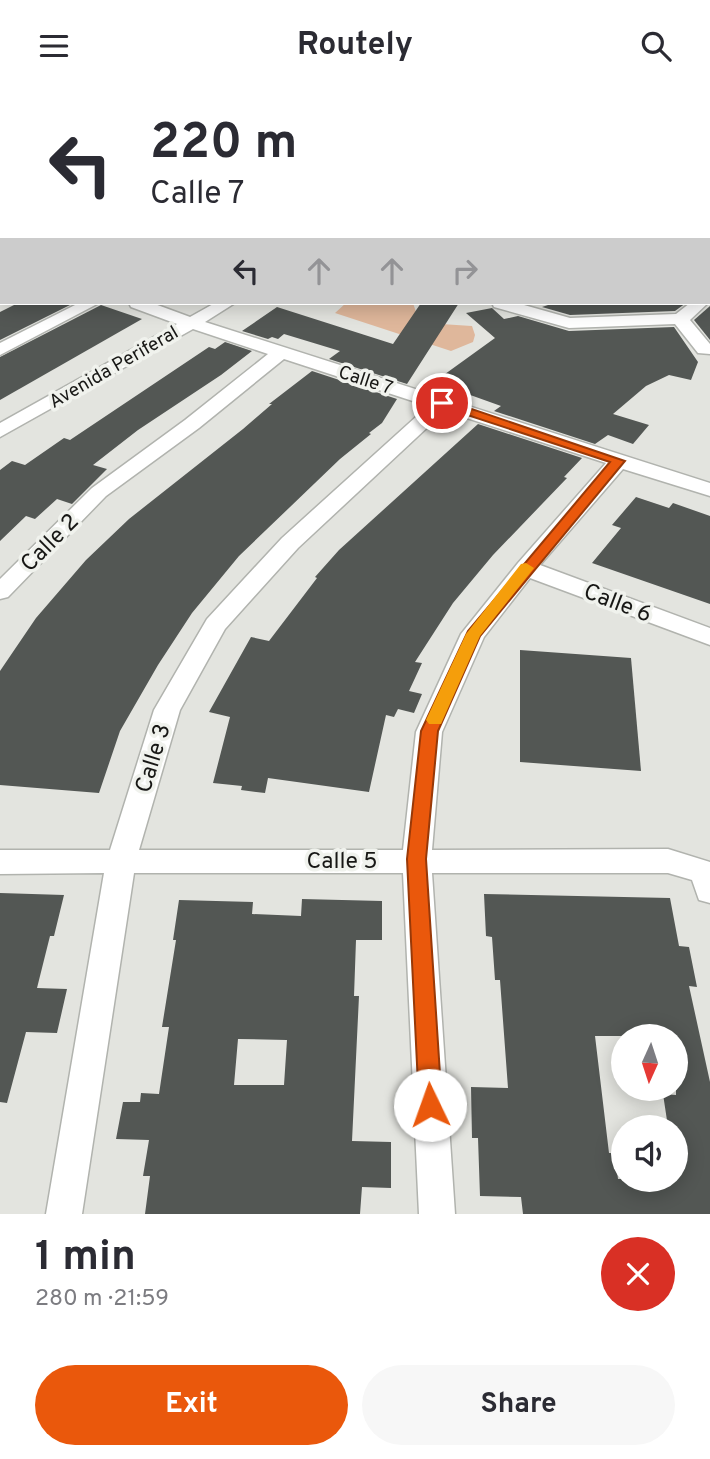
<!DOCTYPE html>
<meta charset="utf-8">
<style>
:root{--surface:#fff;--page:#f7f7f7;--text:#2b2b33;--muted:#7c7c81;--accent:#ea580c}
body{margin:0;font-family:Overpass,sans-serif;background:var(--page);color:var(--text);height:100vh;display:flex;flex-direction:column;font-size:26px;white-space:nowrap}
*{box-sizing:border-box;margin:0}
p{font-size:23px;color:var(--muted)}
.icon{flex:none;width:38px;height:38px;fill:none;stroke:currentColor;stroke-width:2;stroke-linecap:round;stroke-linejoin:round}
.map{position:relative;height:1123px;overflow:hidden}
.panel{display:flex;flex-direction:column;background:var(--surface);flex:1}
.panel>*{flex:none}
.banner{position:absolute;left:0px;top:0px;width:710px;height:214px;box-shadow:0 4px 18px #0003;background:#fff;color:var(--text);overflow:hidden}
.needle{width:46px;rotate:183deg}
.fabs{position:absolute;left:611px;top:933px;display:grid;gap:14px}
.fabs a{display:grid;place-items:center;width:77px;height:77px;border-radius:50%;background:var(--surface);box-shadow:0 4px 18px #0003;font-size:35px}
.pin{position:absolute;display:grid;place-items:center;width:60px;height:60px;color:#fff;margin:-30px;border:4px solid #fff;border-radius:50%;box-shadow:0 2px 7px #0007}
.me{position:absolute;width:77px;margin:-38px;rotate:357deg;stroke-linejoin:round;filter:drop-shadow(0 0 5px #0008)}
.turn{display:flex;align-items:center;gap:24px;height:147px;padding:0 35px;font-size:32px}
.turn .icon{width:91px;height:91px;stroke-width:2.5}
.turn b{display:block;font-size:49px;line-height:60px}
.lanes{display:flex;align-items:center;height:66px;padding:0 35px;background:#0003;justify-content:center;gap:35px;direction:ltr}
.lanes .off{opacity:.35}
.round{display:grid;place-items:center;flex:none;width:74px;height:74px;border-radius:37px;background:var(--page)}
.summary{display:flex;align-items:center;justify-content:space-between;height:119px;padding:0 35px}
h1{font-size:42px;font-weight:700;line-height:52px}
.action{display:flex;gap:14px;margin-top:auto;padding:14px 35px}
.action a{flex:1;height:80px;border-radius:42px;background:var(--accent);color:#fff;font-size:28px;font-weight:700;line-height:80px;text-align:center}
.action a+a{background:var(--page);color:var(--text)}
header{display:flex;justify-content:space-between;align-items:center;height:91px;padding:0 35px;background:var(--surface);font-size:32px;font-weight:700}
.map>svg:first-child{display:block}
</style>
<header><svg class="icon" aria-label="menu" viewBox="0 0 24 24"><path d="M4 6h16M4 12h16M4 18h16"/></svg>Routely<svg class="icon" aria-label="search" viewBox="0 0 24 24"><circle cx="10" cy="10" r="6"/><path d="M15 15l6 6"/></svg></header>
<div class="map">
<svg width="710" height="1123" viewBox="0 0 710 1123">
<rect width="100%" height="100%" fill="#e3e4df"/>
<path fill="#dfb79b" d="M346,212H413L417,224L441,233L472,235L475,244L473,251L451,260L335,222Z"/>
<g fill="#535754" fill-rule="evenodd">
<path d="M18,212H74L0,249V221Z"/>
<path d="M421,212H459L407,293L329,268L340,260L284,243L278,248L272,246L268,248L242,240L277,216L393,253Z"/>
<path d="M554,212H686L675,220L570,224L542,216Z"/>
<path d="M101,214L142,228L0,309V266Z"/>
<path d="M710,215V249L694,229Z"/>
<path d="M492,217L504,228L518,225L569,240L674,236L698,271L691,289L669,284L646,295L613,323L649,334L633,353L608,344L595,353L494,320L501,315L434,291L495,247L466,222Z"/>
<path d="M225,251L252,260L221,284L138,339L93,374L107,378L72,413L57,408L35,428L26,425L0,450V379L12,370L25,374L64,347L70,349L209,256L215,258Z"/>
<path d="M312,280L397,308L382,332L369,342L371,343L340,368L239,465L192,522L158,574L120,640L99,702L0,694V580L36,527L86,469L129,428L243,338L272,313H269Z"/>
<path d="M478,333L582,367L564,386L567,387L493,464L453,512L415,571L422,572L409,600L422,603L414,622L398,618L394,626L386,624L369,701L268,687L265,702L241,699L242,695L213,692L230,626L209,621L251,546L269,550L317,487L315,486L339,459Z"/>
<path d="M636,406L669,417L673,412L710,425V513L592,472L621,437L612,434Z"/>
<path d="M520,559L631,567L641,680L520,671Z"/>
<path d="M0,802L64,804L54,845H50L37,897L67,898L57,942L26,941L7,1012L0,1011Z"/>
<path d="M484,803L670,807L679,855L689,856L697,896L689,895L710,991V1123H523L521,1106L480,1105L478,1047H472L471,996L508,997L500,889H495L492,846L486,845ZM595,945H676V1004L663,1003L668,1036H676V1088H618L615,1062H609Z"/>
<path d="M302,808L382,810V849H356L354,905H359L352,1050L391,1051V1097L362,1096L360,1123H145L150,1085H143L149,1049L116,1048L123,1011H140L141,1002L159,1003L169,936H162L176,849H173L179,809L253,811L252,823L301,825ZM238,948L287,949L284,994H234Z"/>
</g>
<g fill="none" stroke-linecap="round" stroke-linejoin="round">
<g stroke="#b1b3ae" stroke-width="3">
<g id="street">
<path d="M134,0H152L153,2H135Z"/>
<rect x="317" y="0" width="12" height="2"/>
<path d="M633,0H646L647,2H634Z"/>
<rect x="709" y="3" width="1" height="8"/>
<rect x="0" y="26" width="2" height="8"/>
<rect x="709" y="49" width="1" height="9"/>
<path d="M79,212H99L0,264V252Z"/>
<path d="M129,212H152L190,226L215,212H235L205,231L710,392V405L623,378L540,474L710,537V554L530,487L484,546L442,641L432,759L668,758L710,771V812L699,809L692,789L668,782H432L455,1123H419L403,782H134L82,1123H46L104,782L0,783V759H110L154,619L207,528L282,447L428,315L284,268L199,337L106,405L8,506L0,508V488L92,397L185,329L268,263L193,238L0,346V332L177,233L131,216ZM445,320L606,372L518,472L461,543L416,641L403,759H139L180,619L225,538L298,457Z"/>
<path d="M492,212H517L570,227L676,223L690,212H708L690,229L710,253V263L698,262L675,233L569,237L494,216Z"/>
</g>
</g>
<g stroke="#b1b3ae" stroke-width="3">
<g id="secondary">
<path d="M483,0H499L500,2H484Z"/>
<rect x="709" y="145" width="1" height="13"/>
</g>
</g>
<use href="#street" fill="#fff" fill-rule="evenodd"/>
<use href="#secondary" fill="#eae0c5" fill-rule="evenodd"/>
</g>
<path fill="#ea580c" stroke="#983908" stroke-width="2" d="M442,308L625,370L480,545L438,640L426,768L442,1014L438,1021L430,1024L422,1021L419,1014L407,768L421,640L468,540L610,371L437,314V309Z"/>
<path fill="#f59e0b" d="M526,472L534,477L480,545L441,633H429L426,629L466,543L521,473Z"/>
<g text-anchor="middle" stroke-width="7" stroke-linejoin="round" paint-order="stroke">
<g font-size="19" fill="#171715" stroke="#f0f2ed">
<text transform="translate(113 275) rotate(-30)" y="7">Avenida Periferal</text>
<text transform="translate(366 288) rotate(18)" y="7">Calle 7</text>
</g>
<g font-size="23" fill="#171715" stroke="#f0f2ed">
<text transform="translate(49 451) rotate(-45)" y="8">Calle 2</text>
<text transform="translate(618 511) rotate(21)" y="8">Calle 6</text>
<text transform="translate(152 667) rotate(-73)" y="8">Calle 3</text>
<text x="342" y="777">Calle 5</text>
</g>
</g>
</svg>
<div class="fabs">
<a><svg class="needle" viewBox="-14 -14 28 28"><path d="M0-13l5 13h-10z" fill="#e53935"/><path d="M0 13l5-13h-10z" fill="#7c7c81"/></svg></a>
<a><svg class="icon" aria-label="sound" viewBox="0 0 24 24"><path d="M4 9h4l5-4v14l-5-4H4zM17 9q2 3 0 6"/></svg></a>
</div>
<div class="pin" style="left:442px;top:312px;background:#d93025"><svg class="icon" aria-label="arrive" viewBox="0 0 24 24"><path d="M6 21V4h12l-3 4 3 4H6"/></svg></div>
<svg class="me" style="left:430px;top:1014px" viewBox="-20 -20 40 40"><circle r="19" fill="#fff"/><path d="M0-13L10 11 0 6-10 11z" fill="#ea580c"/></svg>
<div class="banner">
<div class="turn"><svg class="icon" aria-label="left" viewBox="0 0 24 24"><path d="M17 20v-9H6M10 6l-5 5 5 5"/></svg><div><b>220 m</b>Calle 7</div></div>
<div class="lanes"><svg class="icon" aria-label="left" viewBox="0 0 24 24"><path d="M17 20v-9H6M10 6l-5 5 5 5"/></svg><svg class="icon off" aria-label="ahead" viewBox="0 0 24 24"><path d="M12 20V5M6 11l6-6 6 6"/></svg><svg class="icon off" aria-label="ahead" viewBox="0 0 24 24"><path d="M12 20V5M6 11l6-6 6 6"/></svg><svg class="icon off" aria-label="right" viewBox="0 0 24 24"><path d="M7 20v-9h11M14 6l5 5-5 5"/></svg></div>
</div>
</div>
<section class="panel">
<div class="summary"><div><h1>1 min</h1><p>280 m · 21:59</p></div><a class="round" style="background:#d93025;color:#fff"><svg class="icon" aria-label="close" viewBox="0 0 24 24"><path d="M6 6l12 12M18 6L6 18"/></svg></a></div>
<div class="action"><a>Exit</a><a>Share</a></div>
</section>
